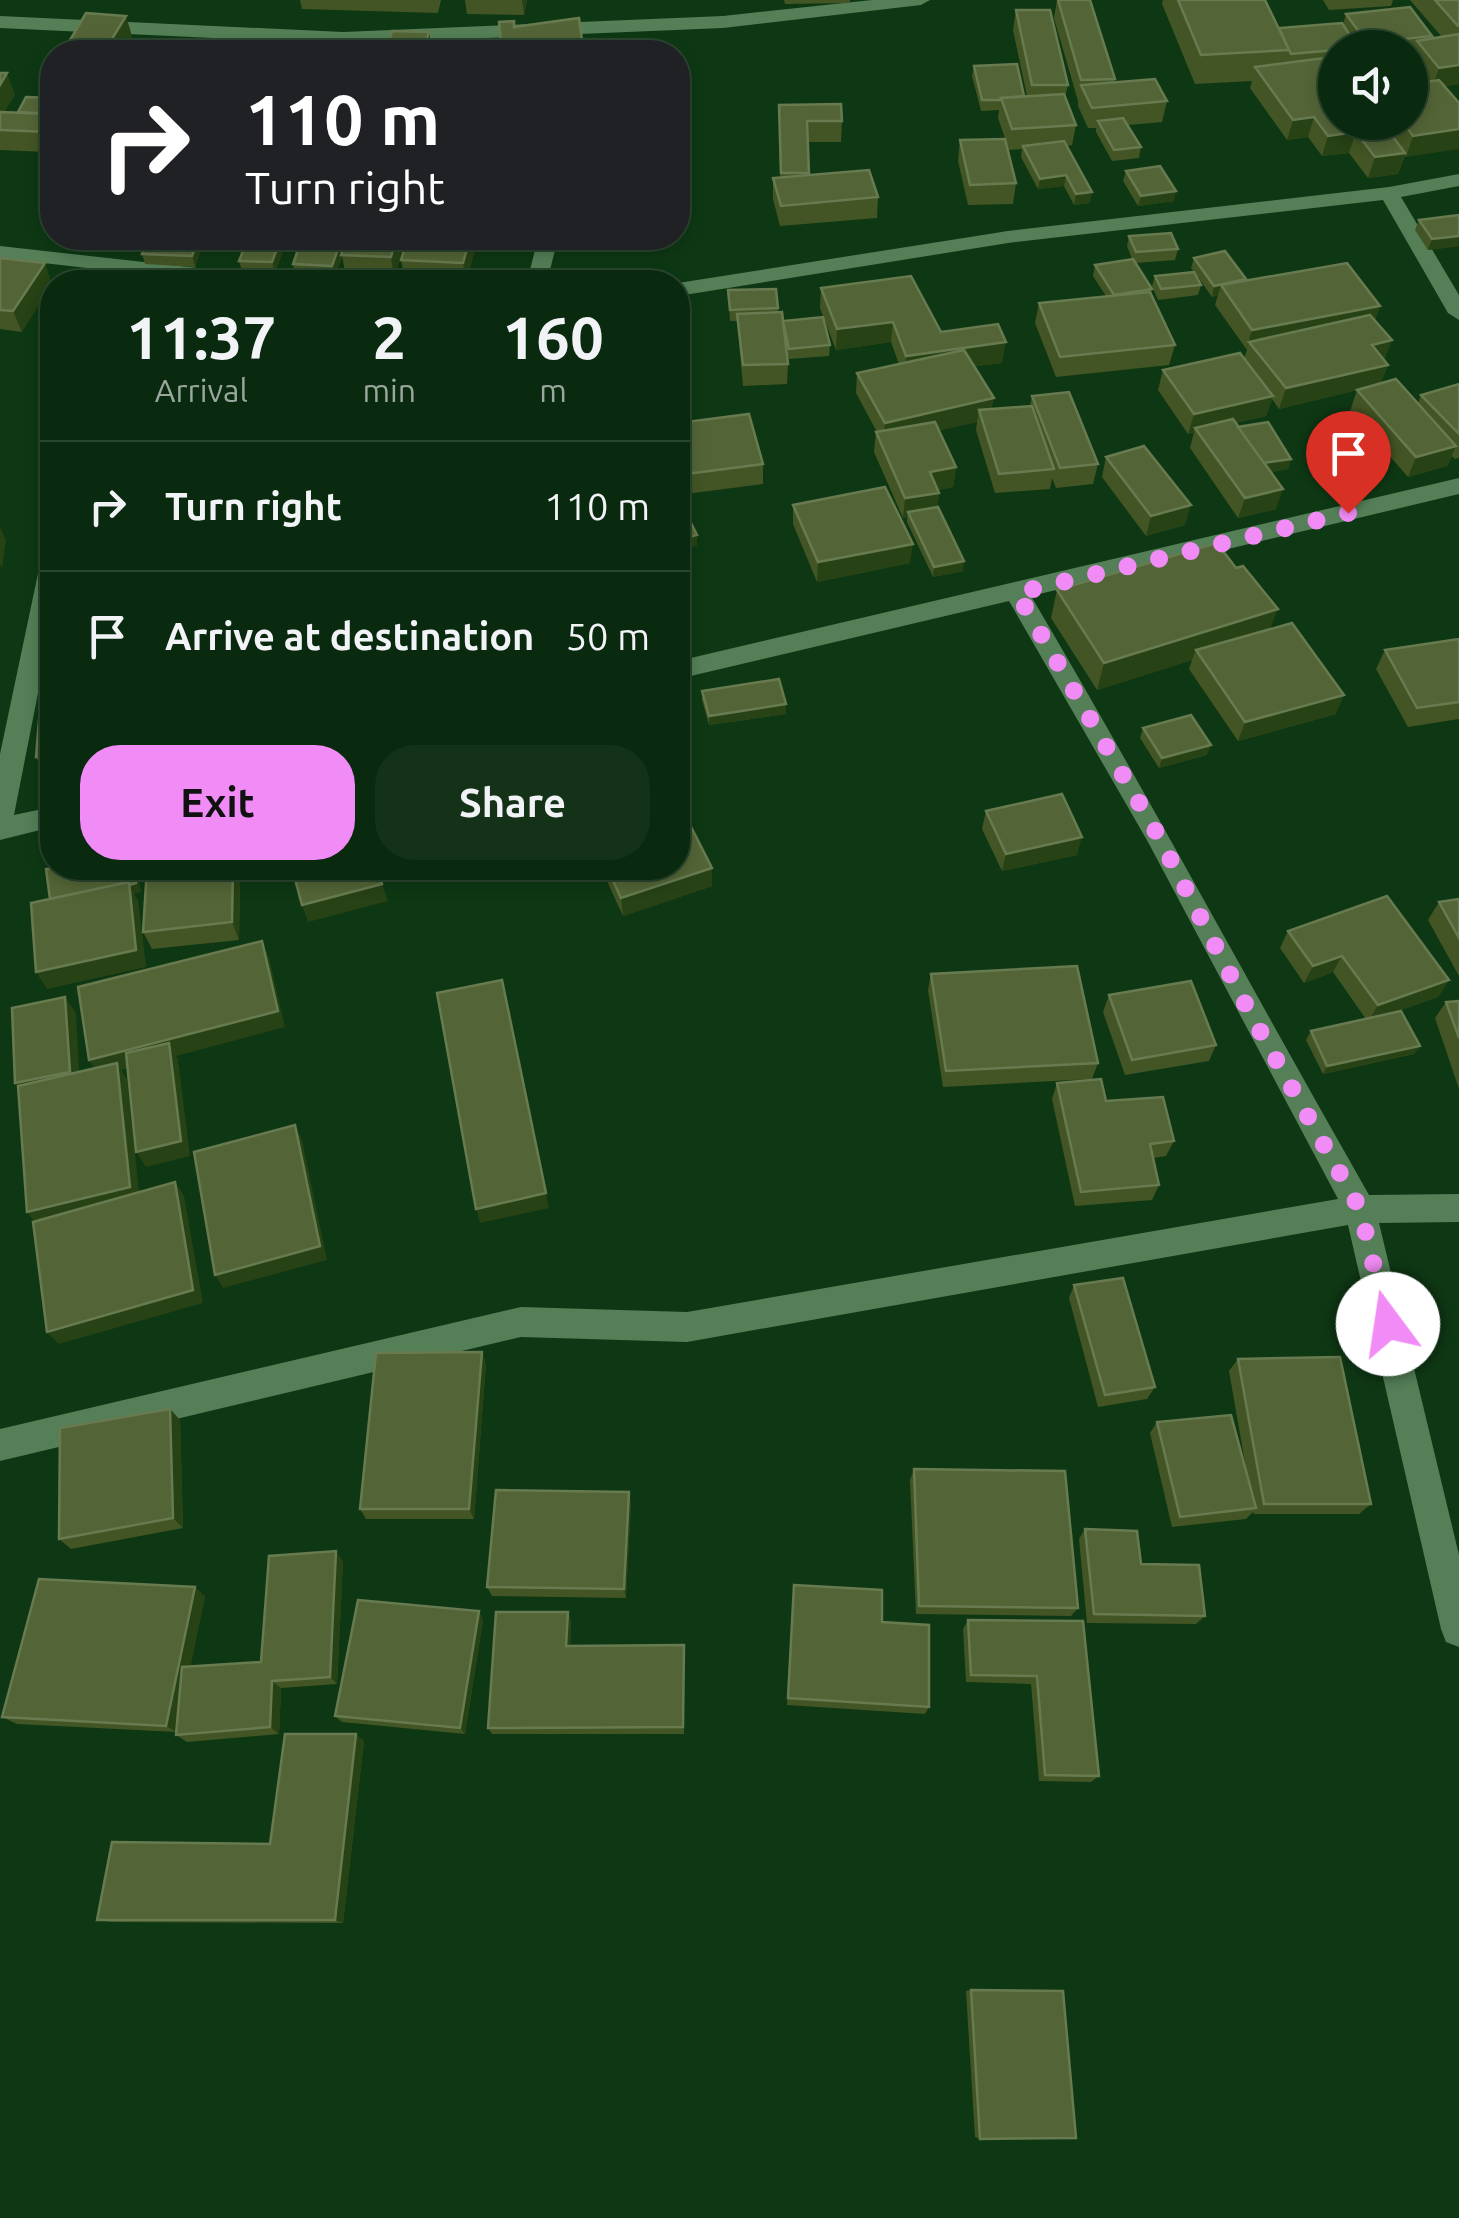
<!DOCTYPE html>
<style>
:root{--surface:#0a2a0f;--page:#133218;--text:#f1f3f6;--muted:#99a79e;--line:#2a462f;--accent:#f18bf5}
body{margin:0;font-family:Ubuntu,sans-serif;background:var(--page);color:var(--text);height:100vh;display:flex;flex-direction:column;font-size:38px;white-space:nowrap}
*{box-sizing:border-box;margin:0}
p{font-size:32px;color:var(--muted)}
.icon{flex:none;width:55px;height:55px;fill:none;stroke:currentColor;stroke-width:2;stroke-linecap:round;stroke-linejoin:round}
.map{position:relative;flex:1;overflow:hidden}
.panel{position:absolute;left:40px;top:270px;width:650px;height:610px;display:flex;flex-direction:column;background:var(--surface);border-radius:40px;box-shadow:0 5px 15px #0003,0 0 0 2px var(--line)}
.panel>*{flex:none}
.hud{position:absolute;left:40px;top:40px;width:650px;height:210px;border-radius:40px;box-shadow:0 5px 15px #0003,0 0 0 2px var(--line);background:#202124;color:#fff;overflow:hidden}
.tools{position:absolute;left:1318px;top:30px;display:grid;gap:20px}
.tools a{display:grid;place-items:center;width:110px;height:110px;border-radius:50%;background:var(--surface);box-shadow:0 5px 15px #0003,0 0 0 2px var(--line);font-size:50px}
.pin{position:absolute;display:grid;place-items:center;width:85px;height:85px;color:#fff;margin:-102px -42px;border-radius:50% 50% 50% 0;rotate:-45deg;box-shadow:0 0 10px #0007}
.pin .icon{rotate:45deg}
.me{position:absolute;width:110px;margin:-55px;rotate:346deg;stroke-linejoin:round;filter:drop-shadow(0 0 8px #0008)}
.turn{display:flex;align-items:center;gap:35px;height:210px;padding:0 40px;font-size:45px}
.turn .icon{width:130px;height:130px;stroke-width:2.5}
.turn b{display:block;font-size:70px;line-height:85px}
.eta{display:flex;justify-content:space-evenly;align-items:center;height:170px;text-align:center}
.eta b{font-size:60px;font-weight:700;line-height:70px}
.cta{display:flex;gap:20px;margin-top:auto;padding:20px 40px}
.cta a{flex:1;height:115px;border-radius:40px;background:var(--accent);color:#111;font-size:40px;font-weight:700;line-height:115px;text-align:center}
.cta a+a{background:var(--page);color:var(--text)}
ul{padding:0;list-style:none}
li{display:flex;align-items:center;gap:30px;height:130px;padding:0 40px;border-top:2px solid var(--line)}
li div{flex:1}
li b{display:block;font-size:38px}
li em{font-style:normal}
.map>svg:first-child{display:block}
</style>
<div class="map">
<svg width="1459" height="2218" viewBox="0 0 1459 2218">
<rect width="100%" height="100%" fill="#0e3814"/>
<g fill="none" stroke-linecap="round" stroke-linejoin="round">
<g fill="#547f57" fill-rule="evenodd">
<path d="M872,0H930L921,5L723,28L343,44L0,28V16L343,32L723,16Z"/>
<path d="M1459,174V186L1401,197L1459,295V320L1448,313L1383,200L1008,243L678,296V283L1008,231L1389,187Z"/>
<path d="M538,238H558L547,282H527Z"/>
<path d="M0,246L261,275L272,282H209L0,258Z"/>
<path d="M1459,478V494L1031,596C1147,793 1255,995 1369,1195L1459,1194V1222L1379,1223L1459,1555V1647L1446,1642L1441,1629L1348,1225L687,1342L521,1337L0,1461V1429L521,1307L687,1312L1338,1199L1148,842L1009,601L678,679V661Z"/>
<path d="M52,556V622L14,815L52,807V827L0,840V754L40,564Z"/>
</g>
</g>
<g fill="#435524" fill-rule="evenodd">
<path d="M300,0H441L438,13L302,9Z"/>
<path d="M465,0H527L524,15L467,14Z"/>
<path d="M784,0H850V3L785,4Z"/>
<path d="M1057,0H1090L1115,79L1114,83L1167,101L1162,122L1128,125L1141,147L1139,158L1112,161L1096,132V128H1088L1078,106V101L1054,18Z"/>
<path d="M1163,0H1265L1279,28L1343,25L1346,14L1432,36L1431,38L1442,37L1410,0H1459V84L1445,86L1406,157L1405,155L1398,174L1368,178L1349,153L1322,156L1308,137L1287,140L1250,88L1252,81L1195,84L1162,4ZM1335,48H1410V62L1427,82L1410,122H1335Z"/>
<path d="M1323,0H1393L1391,6L1329,10Z"/>
<path d="M1016,10L1068,85L1065,98L1076,125L1072,145L1066,146L1090,203L1074,205L1064,186L1038,189L1021,157L1022,149L1009,150L998,118L999,110L981,111L972,76L974,66L1024,96H1027L1013,30Z"/>
<path d="M579,18L583,52H502L499,22L514,27Z"/>
<path d="M0,73L15,94L4,112H18L52,98V164L46,152L0,150Z"/>
<path d="M779,105L842,121L841,142H808L809,175L878,197L877,218L780,226L773,199V178H780Z"/>
<path d="M960,140L1016,183L1013,204L968,205L958,161Z"/>
<path d="M40,163L52,164V184H47Z"/>
<path d="M1126,171L1174,201L1138,206L1123,181Z"/>
<path d="M1459,215V246L1428,250L1415,230L1419,220Z"/>
<path d="M1129,236L1178,249L1175,260L1135,263L1152,289L1151,295L1175,345L1169,365L1056,377L1035,323L1039,303L1106,296L1093,276L1095,265L1132,259L1127,246Z"/>
<path d="M148,238H285L286,242L275,273L242,271L239,261L245,245L200,243L201,249L195,267L145,264L142,254Z"/>
<path d="M302,238H346V240L347,238H406L394,278L346,276L342,256L335,276L295,274L293,264Z"/>
<path d="M408,238H542L541,245L476,243L466,282L405,280L401,260Z"/>
<path d="M0,258L22,332L0,329Z"/>
<path d="M1194,258L1246,279L1380,306L1375,320L1384,361L1388,365L1380,384L1418,403L1421,395L1459,384V458L1455,459L1452,456L1447,466L1408,477L1350,411L1357,390L1279,409L1272,399L1266,416L1235,423L1238,427L1291,459L1288,469L1271,472L1276,509L1238,518L1190,448L1194,432L1188,434L1158,390L1163,370L1244,358L1247,350L1215,305L1218,295L1212,297L1196,274L1201,285L1198,295L1158,300L1152,286L1155,276L1194,272L1191,268Z"/>
<path d="M821,288L941,332L1002,363L974,366L992,409L1030,406L1032,396L1098,464L1093,484L1056,488L1052,478L1050,489L995,493L976,430L977,422L939,430L956,467L953,487L938,490L939,493L937,507L963,571L933,577L907,522V517L903,518L874,452L876,432H877L856,393L857,373L899,364L891,342L836,350L820,308Z"/>
<path d="M776,289L778,312L783,322L830,345L829,356L789,359L785,343L788,364L787,384L743,386L737,321H730L728,290Z"/>
<path d="M678,423L763,464V484L678,495Z"/>
<path d="M1106,457L1185,525L1146,536L1102,477Z"/>
<path d="M793,505L910,563L817,582L793,524Z"/>
<path d="M1057,590L1270,629L1336,714L1238,741L1189,669L1192,660L1097,690L1051,618Z"/>
<path d="M1459,639V719L1408,727L1376,669L1385,650Z"/>
<path d="M52,682V765L41,767L36,757Z"/>
<path d="M702,691L786,714L709,725L702,700Z"/>
<path d="M1143,728L1207,755L1159,768L1140,738Z"/>
<path d="M986,811L1077,855L1002,871L982,829Z"/>
<path d="M601,868H678L712,886L623,916Z"/>
<path d="M240,876L239,940L152,949L143,932Z"/>
<path d="M1459,899V976L1428,920L1439,902Z"/>
<path d="M1288,931L1449,980L1438,997L1392,1013L1420,1046L1414,1054L1323,1074L1306,1040L1311,1031L1366,1019L1333,972L1304,983L1280,948Z"/>
<path d="M931,974L1098,1063L1092,1079L943,1087L928,990Z"/>
<path d="M1109,995L1216,1045L1209,1061L1125,1075L1103,1012Z"/>
<path d="M1459,1001V1089L1435,1018L1446,1002Z"/>
<path d="M1057,1083L1106,1101L1174,1141L1166,1156L1153,1158L1159,1185L1152,1200L1075,1206L1052,1099Z"/>
<path d="M1074,1285L1155,1387L1147,1399L1098,1407L1069,1298Z"/>
<path d="M482,1352L486,1364L474,1519H366L360,1509Z"/>
<path d="M1238,1359L1371,1504L1359,1514H1254L1253,1512L1246,1519L1172,1527L1150,1433L1157,1422L1247,1474L1229,1371Z"/>
<path d="M170,1409L180,1420L183,1528L71,1549L59,1539Z"/>
<path d="M914,1469L1078,1608L1071,1616L916,1614L910,1480Z"/>
<path d="M629,1492L631,1503L626,1598L492,1596L487,1587Z"/>
<path d="M1085,1529L1141,1564L1205,1616L1196,1624L1087,1623L1079,1539Z"/>
<path d="M343,1561L337,1684L281,1688L279,1734L187,1742L176,1735L177,1732L17,1724L2,1717L205,1596L190,1667L261,1662Z"/>
<path d="M794,1585L882,1622L929,1707L925,1714L787,1705Z"/>
<path d="M568,1612L571,1621L570,1646L684,1645V1734H492L488,1728Z"/>
<path d="M483,1620L465,1734L342,1722L335,1716Z"/>
<path d="M968,1620L1083,1621L1099,1776L1091,1782L1039,1781L1031,1684L966,1682L963,1629Z"/>
<path d="M364,1741L343,1923L110,1922L97,1920L270,1844Z"/>
<path d="M971,1990L980,2139L975,2137L966,1991Z"/>
</g>
<g fill="#274215">
<path d="M522,0H527L524,15Z"/>
<path d="M126,16L132,36L122,52H104Z"/>
<path d="M429,32L431,43L428,52H423Z"/>
<path d="M1459,65V84L1432,88L1439,68Z"/>
<path d="M7,73L15,94L0,118V85Z"/>
<path d="M1314,117L1308,137L1287,140L1293,120Z"/>
<path d="M1459,129V149L1406,157L1413,136Z"/>
<path d="M1356,132L1349,153L1322,156L1328,136Z"/>
<path d="M1405,153L1398,174L1368,178L1375,157Z"/>
<path d="M1066,175L1064,186L1038,189L1040,179Z"/>
<path d="M1176,191L1174,201L1138,206L1141,196Z"/>
<path d="M1092,192L1090,203L1074,205L1076,194Z"/>
<path d="M1459,236V246L1428,250L1432,239Z"/>
<path d="M281,238H285L286,242L275,273L272,262Z"/>
<path d="M342,238H346V241L335,276L332,266Z"/>
<path d="M396,238H406L394,278L391,257Z"/>
<path d="M470,238H475L477,245L466,282L463,263Z"/>
<path d="M198,239L201,249L195,267L192,256Z"/>
<path d="M45,263L52,284L22,332L13,311Z"/>
<path d="M1246,279L1221,285L1218,295L1212,297L1214,286Z"/>
<path d="M1380,306L1372,327L1249,342L1246,350L1252,330Z"/>
<path d="M893,322L891,342L836,350L837,329Z"/>
<path d="M1392,340L1384,361L1372,345Z"/>
<path d="M1006,342L1002,363L904,376L906,356Z"/>
<path d="M1388,365L1380,385L1279,409L1286,388Z"/>
<path d="M1273,396L1266,416L1198,432L1195,428L1194,432L1188,434L1194,414Z"/>
<path d="M994,398L990,419L979,410L977,422L883,443L885,423Z"/>
<path d="M1456,446L1447,466L1408,477L1416,457Z"/>
<path d="M1291,459L1288,469L1258,474L1262,464Z"/>
<path d="M956,467L953,487L927,492L930,472Z"/>
<path d="M1283,489L1276,509L1238,518L1245,498Z"/>
<path d="M939,493L937,513L908,512L907,517L903,518L905,498Z"/>
<path d="M1191,505L1185,525L1146,536L1151,516Z"/>
<path d="M0,527L6,540L2,568L0,564Z"/>
<path d="M697,535V546L678,550V540Z"/>
<path d="M913,544L910,563L817,582L818,562Z"/>
<path d="M964,561L963,571L933,577L934,567Z"/>
<path d="M1278,609L1267,637L1196,650L1192,660L1097,690L1104,663Z"/>
<path d="M1344,695L1336,714L1238,741L1245,722Z"/>
<path d="M786,704V714L709,725V716Z"/>
<path d="M1211,745L1207,755L1159,768L1162,758Z"/>
<path d="M1082,837L1077,855L1002,871L1006,854Z"/>
<path d="M134,868H137L141,892L134,894L138,900L146,967L47,989L36,972L55,911Z"/>
<path d="M233,868H237L240,876L239,940L232,922Z"/>
<path d="M712,868V886L623,916L621,898Z"/>
<path d="M382,884L388,901L308,922L302,905Z"/>
<path d="M262,941L269,958L285,1027L176,1056L178,1059L190,1156L146,1167L136,1152L171,1057L121,1070L127,1079L140,1201L38,1226L27,1212L99,1076L89,1060Z"/>
<path d="M1342,956L1333,972L1304,983L1313,966Z"/>
<path d="M502,980L549,1208L480,1223L476,1209Z"/>
<path d="M1449,980L1438,997L1368,1022L1378,1005Z"/>
<path d="M65,997L76,1013L80,1088L26,1099L15,1083Z"/>
<path d="M1420,1046L1414,1054L1323,1074L1327,1066Z"/>
<path d="M295,1125L302,1140L327,1260L223,1288L215,1275Z"/>
<path d="M175,1182L184,1196L203,1303L59,1344L47,1332Z"/>
<path d="M482,1352L486,1364L474,1519L469,1509Z"/>
<path d="M170,1409L180,1420L183,1528L173,1518Z"/>
<path d="M629,1492L631,1503L626,1598L624,1589Z"/>
<path d="M336,1551L343,1561L337,1684L330,1677Z"/>
<path d="M195,1587L205,1596L177,1732L166,1726Z"/>
<path d="M479,1611L483,1620L465,1734L460,1728Z"/>
<path d="M568,1612L571,1621L570,1654L566,1646Z"/>
<path d="M272,1681L281,1688L279,1734L270,1727Z"/>
<path d="M356,1734L364,1741L343,1923L335,1920Z"/>
</g>
<g fill="#536537" stroke="#687a50" stroke-width="2.5">
<path d="M1058,0H1090L1115,79L1081,80Z"/>
<path d="M1178,0H1265L1289,50L1201,55Z"/>
<path d="M1435,0H1459V26H1458Z"/>
<path d="M1410,7L1432,36L1367,43L1346,14Z"/>
<path d="M1016,10H1050L1068,85H1032Z"/>
<path d="M86,13L126,16L104,52H63Z"/>
<path d="M579,18L582,40L501,44L499,22L514,21V27Z"/>
<path d="M1342,23L1358,48H1335V50L1291,54L1279,28Z"/>
<path d="M392,31L429,32L423,52H385Z"/>
<path d="M1459,34V65L1439,68L1417,41Z"/>
<path d="M239,51H325L324,52H238Z"/>
<path d="M1332,57L1335,61V122H1382L1405,153L1375,157L1356,132L1328,136L1314,117L1293,120L1255,67Z"/>
<path d="M1017,64L1024,96L1001,98L1002,100H982L974,66Z"/>
<path d="M0,73H7L0,85Z"/>
<path d="M1155,79L1167,101L1092,108L1081,85Z"/>
<path d="M1439,80L1459,103V129L1413,136L1403,122H1410V84Z"/>
<path d="M1064,94L1076,125L1012,129L1001,98Z"/>
<path d="M26,97L52,98V114L18,112Z"/>
<path d="M841,104L842,121H807L809,173H781L779,105Z"/>
<path d="M0,112L52,114V124L48,132L0,130Z"/>
<path d="M1123,118L1141,147L1114,150L1098,121Z"/>
<path d="M1005,139L1016,183L970,185L960,140Z"/>
<path d="M52,140V164L40,163Z"/>
<path d="M1064,141L1092,192L1076,194L1066,175L1040,179L1023,146Z"/>
<path d="M1160,166L1176,191L1141,196L1126,171Z"/>
<path d="M869,170L878,197L781,206L773,178Z"/>
<path d="M1459,215V236L1432,239L1419,220Z"/>
<path d="M1171,233L1178,249L1136,252L1129,236Z"/>
<path d="M148,238H174L198,239L192,256L142,254Z"/>
<path d="M248,238H281L272,262L239,261Z"/>
<path d="M302,238H342L332,266L293,264Z"/>
<path d="M347,238H396L391,257L341,255Z"/>
<path d="M408,238H470L463,263L401,260Z"/>
<path d="M1225,251L1246,279L1214,286L1194,258Z"/>
<path d="M0,258L45,263L13,311L0,310Z"/>
<path d="M1133,259L1152,289L1114,295L1095,265Z"/>
<path d="M1347,263L1380,306L1252,330L1221,285Z"/>
<path d="M1194,272L1201,285L1161,289L1155,276Z"/>
<path d="M191,276L239,278L238,282H188Z"/>
<path d="M911,276L941,332L998,324L1006,342L906,356L893,322L837,329L821,288Z"/>
<path d="M776,289L778,308L730,310L728,290Z"/>
<path d="M1150,292L1175,345L1060,357L1039,303Z"/>
<path d="M782,312L788,364L743,365L737,314Z"/>
<path d="M1370,315L1392,340L1372,345L1388,365L1286,388L1249,342Z"/>
<path d="M823,317L830,345L789,349L783,321Z"/>
<path d="M964,350L994,398L885,423L857,373Z"/>
<path d="M1240,353L1273,396L1194,414L1163,370Z"/>
<path d="M1396,379L1456,446L1416,457L1357,390Z"/>
<path d="M1459,384V434L1421,395Z"/>
<path d="M1069,392L1098,464L1060,468L1032,396Z"/>
<path d="M1032,406L1054,469L999,474L979,410Z"/>
<path d="M749,414L763,464L678,475V423Z"/>
<path d="M1233,419L1283,489L1245,498L1195,428Z"/>
<path d="M935,422L956,467L930,472L939,493L905,498L876,432Z"/>
<path d="M1268,422L1291,459L1264,463L1238,427Z"/>
<path d="M1144,446L1191,505L1151,516L1106,457Z"/>
<path d="M885,487L913,544L818,562L793,505Z"/>
<path d="M938,507L964,561L934,567L908,512Z"/>
<path d="M686,513L697,535L678,540V515Z"/>
<path d="M1217,543L1236,568L1243,566L1278,609L1104,663L1057,590Z"/>
<path d="M1292,623L1344,695L1245,722L1196,650Z"/>
<path d="M1459,639V702L1417,708L1385,650Z"/>
<path d="M779,679L786,704L709,716L702,691Z"/>
<path d="M52,682V755L36,757L42,684Z"/>
<path d="M1191,715L1211,745L1162,758L1143,728Z"/>
<path d="M1062,794L1082,837L1006,854L986,811Z"/>
<path d="M682,809L712,868L621,898L607,868H678V811Z"/>
<path d="M54,868H134L136,883L129,885V882L50,899L46,869Z"/>
<path d="M147,868H233L232,922L143,932Z"/>
<path d="M292,868H378L382,884L302,905Z"/>
<path d="M129,882L136,950L36,972L31,903Z"/>
<path d="M1387,896L1449,980L1378,1005L1342,956L1313,966L1288,931Z"/>
<path d="M1459,899V938L1439,902Z"/>
<path d="M262,941L278,1011L89,1060L78,987Z"/>
<path d="M1077,966L1098,1063L946,1071L931,974Z"/>
<path d="M502,980L546,1193L476,1209L437,993Z"/>
<path d="M1191,981L1216,1045L1132,1060L1109,995Z"/>
<path d="M65,997L70,1072L15,1083L12,1008Z"/>
<path d="M1459,1001V1038L1446,1002Z"/>
<path d="M1401,1011L1420,1046L1327,1066L1311,1031Z"/>
<path d="M169,1043L181,1141L136,1152L126,1053Z"/>
<path d="M117,1063L130,1187L27,1212L18,1086Z"/>
<path d="M1101,1079L1106,1101L1163,1097L1174,1141L1150,1144L1159,1185L1081,1192L1057,1083Z"/>
<path d="M295,1125L320,1246L215,1275L194,1152Z"/>
<path d="M175,1182L193,1290L47,1332L33,1222Z"/>
<path d="M1123,1278L1155,1387L1105,1395L1074,1285Z"/>
<path d="M482,1352L469,1509H360L376,1353Z"/>
<path d="M1340,1357L1371,1504H1264L1238,1359Z"/>
<path d="M170,1409L173,1518L59,1539L60,1428Z"/>
<path d="M1231,1415L1256,1508L1180,1517L1157,1422Z"/>
<path d="M914,1469L1065,1471L1078,1608L919,1606Z"/>
<path d="M496,1490L629,1492L624,1589L487,1587Z"/>
<path d="M1085,1529L1137,1531L1141,1564L1199,1565L1205,1616L1094,1614Z"/>
<path d="M336,1551L330,1677L272,1681L270,1727L176,1735L182,1667L261,1662L269,1556Z"/>
<path d="M39,1579L195,1587L166,1726L2,1717Z"/>
<path d="M794,1585L882,1590V1622L929,1625V1707L788,1698Z"/>
<path d="M358,1600L479,1611L460,1728L335,1716Z"/>
<path d="M496,1612H568L566,1646L684,1645L683,1727L488,1728Z"/>
<path d="M968,1620L1083,1621L1099,1776L1045,1775L1037,1676L971,1675Z"/>
<path d="M285,1734H356L335,1920H97L112,1842L270,1844Z"/>
<path d="M971,1990L1063,1991L1076,2138L980,2139Z"/>
</g>
<g fill="none" stroke-linecap="round" stroke-linejoin="round">
<path stroke="#f18bf5" stroke-width="18" stroke-dasharray="0 32.4" d="M1348,513L1017,593L1159,837L1251,1015L1360,1209L1388,1324"/>
</g>
</svg>
<div class="tools">
<a><svg class="icon" aria-label="sound" viewBox="0 0 24 24"><path d="M4 9h4l5-4v14l-5-4H4zM17 9q2 3 0 6"/></svg></a>
</div>
<div class="pin" style="left:1348px;top:513px;background:#d93025"><svg class="icon" aria-label="arrive" viewBox="0 0 24 24"><path d="M6 21V4h12l-3 4 3 4H6"/></svg></div>
<svg class="me" style="left:1388px;top:1324px" viewBox="-20 -20 40 40"><circle r="19" fill="#fff"/><path d="M0-13L10 11 0 6-10 11z" fill="#f18bf5"/></svg>
<div class="hud">
<div class="turn"><svg class="icon" aria-label="right" viewBox="0 0 24 24"><path d="M7 20v-9h11M14 6l5 5-5 5"/></svg><div><b>110 m</b>Turn right</div></div>
</div>
<section class="panel">
<div class="eta">
<div><b>11:37</b><p>Arrival</p></div>
<div><b>2</b><p>min</p></div>
<div><b>160</b><p>m</p></div>
</div>
<ul>
<li><svg class="icon" aria-label="right" viewBox="0 0 24 24"><path d="M7 20v-9h11M14 6l5 5-5 5"/></svg><div><b>Turn right</b></div><em>110 m</em></li>
<li><svg class="icon" aria-label="arrive" viewBox="0 0 24 24"><path d="M6 21V4h12l-3 4 3 4H6"/></svg><div><b>Arrive at destination</b></div><em>50 m</em></li>
</ul>
<div class="cta"><a>Exit</a><a>Share</a></div>
</section>
</div>
